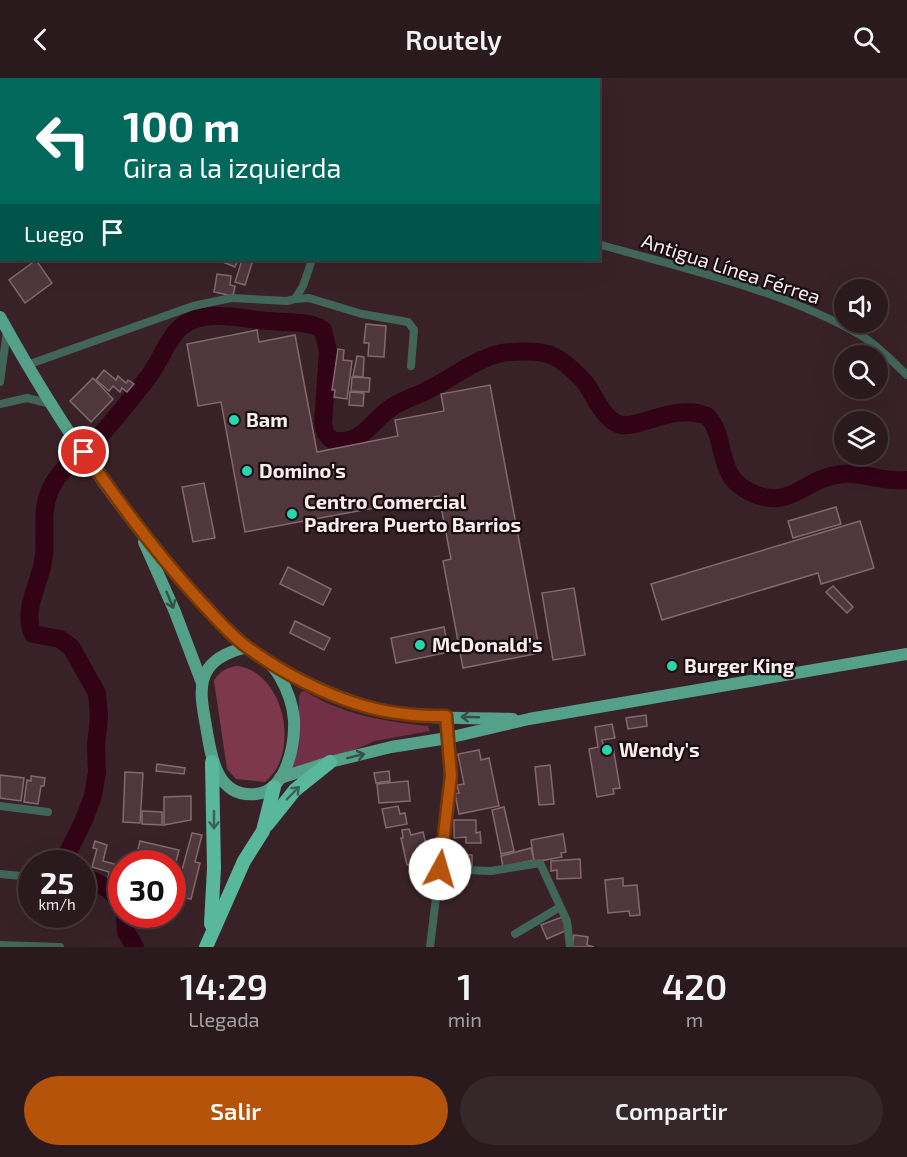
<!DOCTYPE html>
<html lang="es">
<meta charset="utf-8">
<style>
:root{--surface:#2a1a1e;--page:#36272b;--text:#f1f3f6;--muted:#a5a1a4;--line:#46383c;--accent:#b45309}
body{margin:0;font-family:"Exo 2",sans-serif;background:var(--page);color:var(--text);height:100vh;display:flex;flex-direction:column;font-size:22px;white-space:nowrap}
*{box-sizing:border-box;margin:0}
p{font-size:20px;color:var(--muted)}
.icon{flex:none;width:33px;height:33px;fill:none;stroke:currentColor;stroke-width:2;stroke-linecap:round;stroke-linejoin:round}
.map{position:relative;height:869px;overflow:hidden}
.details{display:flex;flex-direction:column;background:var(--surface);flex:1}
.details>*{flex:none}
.guide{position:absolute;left:0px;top:0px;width:600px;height:183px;box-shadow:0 6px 24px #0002,0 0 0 2px var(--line);background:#00695c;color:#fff;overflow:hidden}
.fabs{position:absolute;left:834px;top:201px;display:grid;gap:12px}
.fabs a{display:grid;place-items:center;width:54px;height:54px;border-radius:50%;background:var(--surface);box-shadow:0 6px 24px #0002,0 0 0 2px var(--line);font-size:30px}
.speed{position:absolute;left:18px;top:772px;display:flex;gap:12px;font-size:30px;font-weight:700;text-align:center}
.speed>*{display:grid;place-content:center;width:78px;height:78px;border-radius:50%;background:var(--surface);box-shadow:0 6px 24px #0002,0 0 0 2px var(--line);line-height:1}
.speed small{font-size:15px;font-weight:400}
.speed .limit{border:9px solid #d22;background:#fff;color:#111}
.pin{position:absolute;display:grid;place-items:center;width:51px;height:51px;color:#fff;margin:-26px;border:3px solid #fff;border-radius:50%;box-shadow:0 2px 6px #0007}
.me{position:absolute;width:66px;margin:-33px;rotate:6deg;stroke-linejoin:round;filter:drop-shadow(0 0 4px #0008)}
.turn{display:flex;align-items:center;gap:21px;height:126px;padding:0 24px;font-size:27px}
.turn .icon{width:78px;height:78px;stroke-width:2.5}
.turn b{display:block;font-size:42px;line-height:51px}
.then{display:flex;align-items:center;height:57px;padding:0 24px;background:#0003;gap:12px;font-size:22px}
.eta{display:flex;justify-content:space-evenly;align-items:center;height:102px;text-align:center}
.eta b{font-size:36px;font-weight:600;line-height:42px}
.action{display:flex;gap:12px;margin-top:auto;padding:12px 24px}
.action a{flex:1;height:69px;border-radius:36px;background:var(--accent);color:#fff;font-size:24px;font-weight:600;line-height:69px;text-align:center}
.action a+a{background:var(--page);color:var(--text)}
header{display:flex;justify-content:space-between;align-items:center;height:78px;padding:0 24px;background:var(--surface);font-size:27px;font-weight:600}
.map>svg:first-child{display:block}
</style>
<header><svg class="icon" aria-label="back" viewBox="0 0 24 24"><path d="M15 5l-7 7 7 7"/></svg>Routely<svg class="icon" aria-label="search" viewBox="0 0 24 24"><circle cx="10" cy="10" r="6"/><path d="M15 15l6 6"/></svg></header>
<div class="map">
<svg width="907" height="869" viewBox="0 0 907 869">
<rect width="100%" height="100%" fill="#382228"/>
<path fill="#713045" d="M305,613C340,636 386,644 428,648L430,653L375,663L289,700L299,667V618L301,614Z"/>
<path fill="#7d384e" d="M237,588C285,594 301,676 265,704L236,701L227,691L214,603C218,594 228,589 237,588Z"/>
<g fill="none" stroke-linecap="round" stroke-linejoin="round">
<g stroke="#320215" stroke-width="18">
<path d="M68,786L66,778L84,742L93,718L97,694L96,668L99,639L97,615L71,569L60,561L33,556C21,530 42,504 44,477C46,453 40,429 53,406C63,388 83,376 97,361C115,341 133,319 149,298C161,282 169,256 185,246C211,230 243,242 270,243C287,245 308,242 323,252L328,273L323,346C325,357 330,365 344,363C364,361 373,343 388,332C399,323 411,320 424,314C450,302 474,281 502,275C516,273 540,272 553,278C563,282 580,298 587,307C595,320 604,340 618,346C635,354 673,324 707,338C723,354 719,379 731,398C735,405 745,412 752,415C792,433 804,399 843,396C864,394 885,405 907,402"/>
<path d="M82,799C99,804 115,812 122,829"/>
<path d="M125,837L126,854L135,869"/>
</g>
</g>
<g fill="#4f373d" stroke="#83696f" stroke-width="1.5">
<path d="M36,182L52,205L25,225L9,202Z"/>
<path d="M218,182H238L235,189Z"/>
<path d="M242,182H253L245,207L235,204Z"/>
<path d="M217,196L231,198L230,207L235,208L233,218L214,214Z"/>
<path d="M366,246L386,248L384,279L368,278L369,265H364Z"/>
<path d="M257,252L259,264L295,257L317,374L398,358L395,342L444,333L441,316L490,307L540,575L463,590L443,483L451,481L439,418L245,454L221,324L198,328L187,266Z"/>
<path d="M338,271L344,272L343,282L352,283L347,321L334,319L335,312H332Z"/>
<path d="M357,278L364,279L363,299L353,298Z"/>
<path d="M104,292L116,302L118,298L126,305L128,302L134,306L127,314L122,310L120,314L113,308L109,313L96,302Z"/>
<path d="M352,299L370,300L369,314L351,313Z"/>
<path d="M93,300L113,321L91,344L70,323Z"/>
<path d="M350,314L364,315L363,328L349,327Z"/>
<path d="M204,405L215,460L193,464L182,409Z"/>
<path d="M836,429L841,446L793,460L788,443Z"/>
<path d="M860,443L874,490L821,506L818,495L662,542L651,506Z"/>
<path d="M288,489L331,511L323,527L280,506Z"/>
<path d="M833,508L853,529L847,535L826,514Z"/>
<path d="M574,510L585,577L553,582L542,515Z"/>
<path d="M295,543L330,560L324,572L290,555Z"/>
<path d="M444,549L449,574L396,585L391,560Z"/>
<path d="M646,637L647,648L628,651L626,640Z"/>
<path d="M612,646L615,660L602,662L604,670L613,669L620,710L613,711L614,716L597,719L589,671L598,669L595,649Z"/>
<path d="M479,672L481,682L489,680L499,728L459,736L455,716L459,715L457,707L464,706L458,676Z"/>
<path d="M157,686L185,690L184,696L156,693Z"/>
<path d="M550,687L554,726L539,727L535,689Z"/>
<path d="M389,693L390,703L376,705L374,695Z"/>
<path d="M125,694L143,695L140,745L123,744Z"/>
<path d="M0,697L24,700L21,723L0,720Z"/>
<path d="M31,698L45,700L44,708H41L38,726L24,724L27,702L31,703Z"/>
<path d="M408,703L410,723L379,725L377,706Z"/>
<path d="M191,718V742L164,747V719Z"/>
<path d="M398,728L400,736L405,735L407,746L386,750L382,731Z"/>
<path d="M504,729L514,773L501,776L492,732Z"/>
<path d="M142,733L162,734V747L142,746Z"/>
<path d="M454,742H476V755L480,754L481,765H466V759L454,760Z"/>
<path d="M409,751L411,757L423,754L430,782L407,787L401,760H403L402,752Z"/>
<path d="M192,755L202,757L195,784L200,785L191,821L172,817V802L179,803Z"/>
<path d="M563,756L566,774L561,775L562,779L534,784L531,762Z"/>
<path d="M95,763L107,767L103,783L122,788V803L108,800L109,794L92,789L97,771L93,770Z"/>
<path d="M140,763L179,772L175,788L136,780Z"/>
<path d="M531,770L534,782L503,789L501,778Z"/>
<rect x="454" y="777" width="18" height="14"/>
<path d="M580,781L581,800L557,801V792L551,793V783Z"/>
<path d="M623,800V808L637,807L640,837L630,838L629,833L608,835L605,802Z"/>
<path d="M562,839L567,852L547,861L541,847Z"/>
<path d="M574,857L588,859L587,867L594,869H572Z"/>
</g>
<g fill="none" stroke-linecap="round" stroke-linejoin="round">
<g stroke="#42655a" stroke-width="8">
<path d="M250,0L251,2"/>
<path d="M598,166C685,191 783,212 862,258C878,268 893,284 907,297"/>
<path d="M295,221L309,220L362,236L408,244L414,252L411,288"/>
<path d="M27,287L193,228L231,220L287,223L295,221L303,208L312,182"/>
<path d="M0,304L7,253"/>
<path d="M0,326L27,320L51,326"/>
<path d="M0,728L48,734"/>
<path d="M440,791L491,793L540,785L567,843L570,869"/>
<path d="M0,796L32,799"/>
<path d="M515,856L560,829"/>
<path d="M0,867L60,869"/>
<path d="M430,869L451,697L446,638"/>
</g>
<g stroke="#54a089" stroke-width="12">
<path d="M0,239C64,355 148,479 247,569"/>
<path d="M144,464L175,534L202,605"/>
<path d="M247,569C260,577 272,585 280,599C287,611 293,628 294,642C295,666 287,713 256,716C216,720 211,678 206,648C203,630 197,608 208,591C217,578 232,573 247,569Z"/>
<path d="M276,588C315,610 356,628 401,636C437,642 476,639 513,641"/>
<path d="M280,700L330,684L391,669L448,660L529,641L907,576"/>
</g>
<g stroke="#59b79c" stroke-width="14">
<path d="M267,747L295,712L330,684"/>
<path d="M211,846L214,790L212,684"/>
<path d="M206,869L244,783L263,753L274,709"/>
</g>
</g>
<defs><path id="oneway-shaft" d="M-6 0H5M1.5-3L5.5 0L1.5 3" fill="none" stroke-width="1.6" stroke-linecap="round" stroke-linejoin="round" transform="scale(1.5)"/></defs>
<g stroke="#345048">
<use href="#oneway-shaft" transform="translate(170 522) rotate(67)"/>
<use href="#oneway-shaft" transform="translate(470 639) rotate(-178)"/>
<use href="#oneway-shaft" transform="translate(356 678) rotate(-14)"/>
</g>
<g stroke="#396357">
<use href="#oneway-shaft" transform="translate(293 715) rotate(-46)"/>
<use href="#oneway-shaft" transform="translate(214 742) rotate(90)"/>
</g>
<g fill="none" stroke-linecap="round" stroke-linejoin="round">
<g stroke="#753606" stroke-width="15">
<path id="route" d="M84,374C120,426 158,478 202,525C216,540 230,557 247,569C290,601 352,631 405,636C418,638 432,638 446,638L451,697L440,791"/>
</g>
<use href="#route" stroke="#b45309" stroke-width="10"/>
</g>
<g fill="#28d5ad" stroke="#190f12" stroke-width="2">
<circle cx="234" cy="342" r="6"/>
<circle cx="247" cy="393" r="6"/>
<circle cx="292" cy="436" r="6"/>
<circle cx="420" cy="567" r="6"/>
<circle cx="672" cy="588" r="6"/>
<circle cx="607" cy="672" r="6"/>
</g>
<g text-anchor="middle" stroke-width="4.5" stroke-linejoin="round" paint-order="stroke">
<g font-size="20" fill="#fbecf0" stroke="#190f12">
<text transform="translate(731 191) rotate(18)" y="7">Antigua Línea Férrea</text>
</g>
<g font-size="20" font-weight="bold" fill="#fbecf0" stroke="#190f12" text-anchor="start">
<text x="246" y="349">Bam</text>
<text x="259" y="400">Domino's</text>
<text x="304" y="431">Centro Comercial<tspan x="304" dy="23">Padrera Puerto Barrios</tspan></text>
<text x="432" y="574">McDonald's</text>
<text x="684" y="595">Burger King</text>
<text x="619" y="679">Wendy's</text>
</g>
</g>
</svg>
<div class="fabs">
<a><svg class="icon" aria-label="sound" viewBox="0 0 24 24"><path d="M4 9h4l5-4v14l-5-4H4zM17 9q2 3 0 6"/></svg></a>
<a><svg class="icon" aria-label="search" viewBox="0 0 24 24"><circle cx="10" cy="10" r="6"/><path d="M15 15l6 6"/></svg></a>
<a><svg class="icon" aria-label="layers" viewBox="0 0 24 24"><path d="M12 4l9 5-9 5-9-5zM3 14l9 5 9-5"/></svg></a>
</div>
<div class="speed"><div>25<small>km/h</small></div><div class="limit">30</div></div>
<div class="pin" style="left:84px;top:374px;background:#d93025"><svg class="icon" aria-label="arrive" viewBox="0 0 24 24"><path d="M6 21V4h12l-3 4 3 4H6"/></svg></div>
<svg class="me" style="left:440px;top:791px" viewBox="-20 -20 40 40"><circle r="19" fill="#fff"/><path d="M0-13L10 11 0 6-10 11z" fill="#b45309"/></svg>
<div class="guide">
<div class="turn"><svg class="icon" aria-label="left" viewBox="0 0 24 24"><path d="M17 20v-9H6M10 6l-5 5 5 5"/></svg><div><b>100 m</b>Gira a la izquierda</div></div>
<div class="then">Luego<svg class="icon" aria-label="arrive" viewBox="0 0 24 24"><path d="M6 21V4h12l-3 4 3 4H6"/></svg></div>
</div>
</div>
<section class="details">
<div class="eta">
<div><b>14:29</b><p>Llegada</p></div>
<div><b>1</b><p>min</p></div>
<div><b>420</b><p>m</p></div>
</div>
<div class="action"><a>Salir</a><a>Compartir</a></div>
</section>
